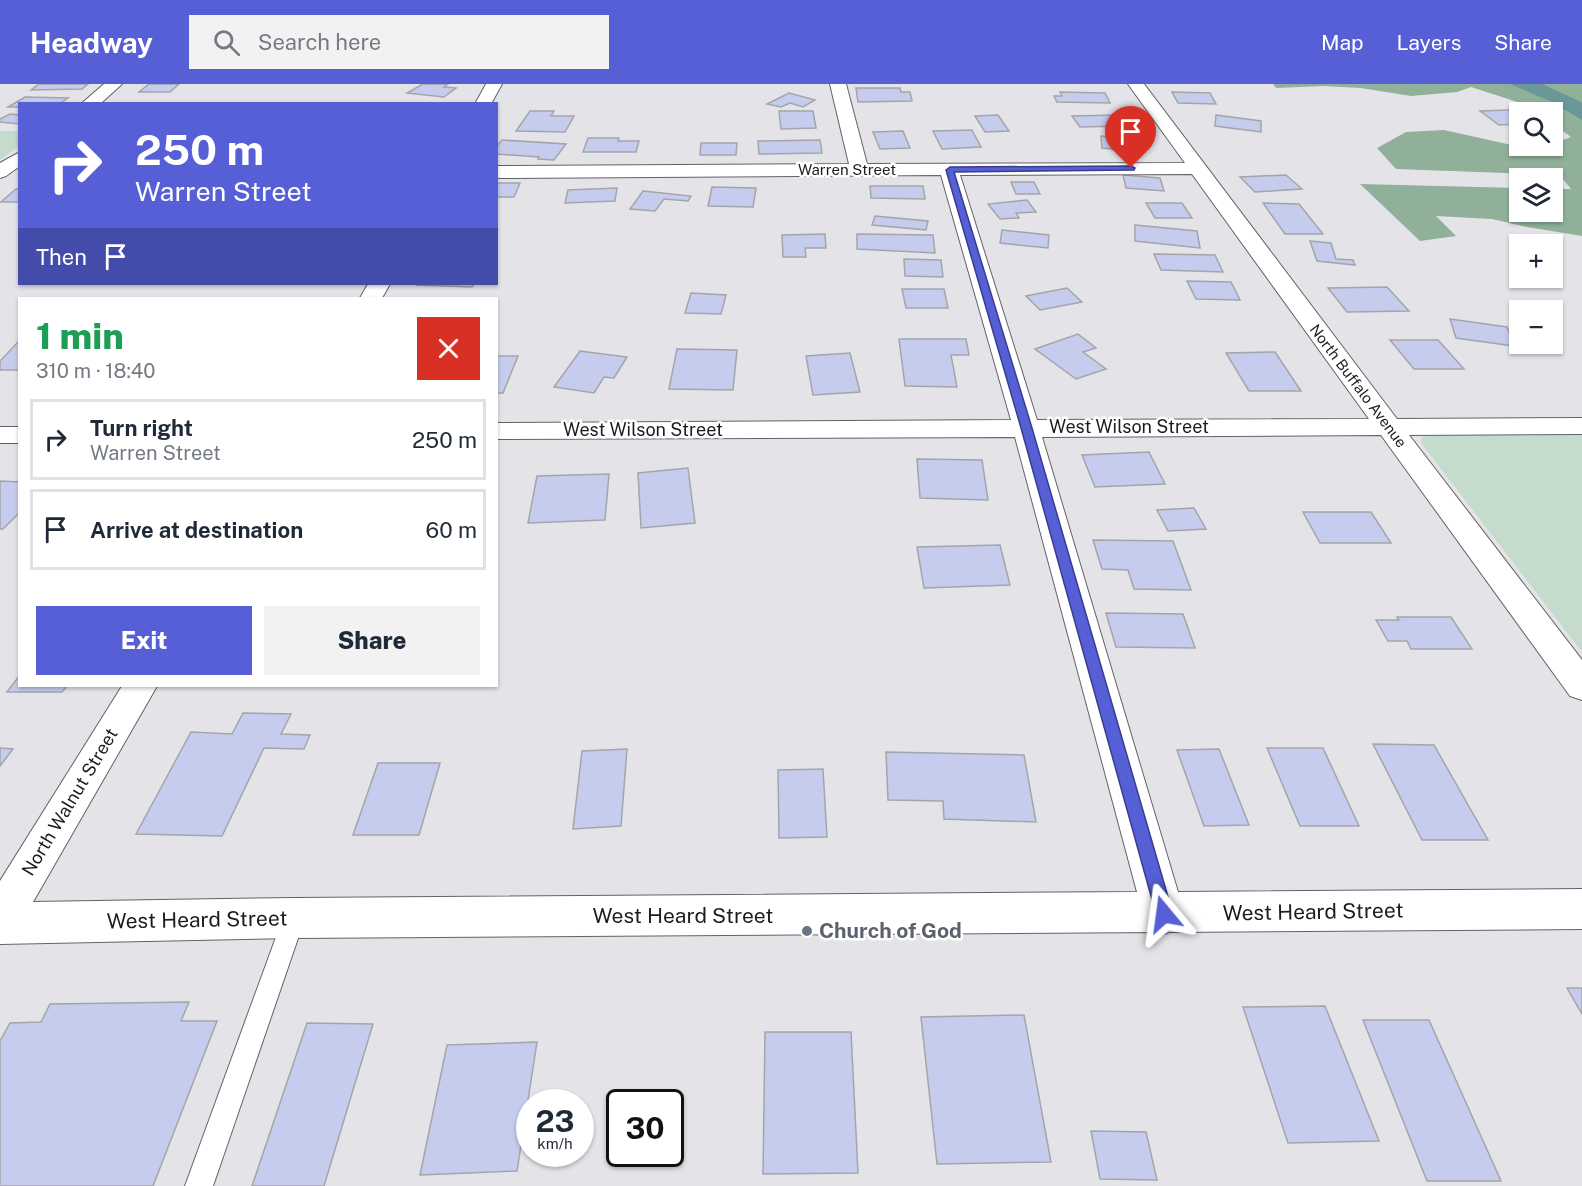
<!DOCTYPE html>
<meta charset="utf-8">
<style>
:root{--surface:#fff;--page:#f2f2f3;--text:#1f2937;--muted:#747a83;--line:#e0e1e3;--accent:#565fd6}
body{margin:0;font-family:"Public Sans",sans-serif;background:var(--page);color:var(--text);height:100vh;display:flex;flex-direction:column;font-size:22px;white-space:nowrap}
*{box-sizing:border-box;margin:0}
p{font-size:20px;color:var(--muted)}
.icon{flex:none;width:33px;height:33px;fill:none;stroke:currentColor;stroke-width:2;stroke-linecap:round;stroke-linejoin:round}
.map{position:relative;flex:1;overflow:hidden}
.panel{position:absolute;left:18px;top:213px;width:480px;height:390px;display:flex;flex-direction:column;background:var(--surface);border-radius:0px;box-shadow:0 2px 4px #0004}
.panel>*{flex:none}
.hud{position:absolute;left:18px;top:18px;width:480px;height:183px;border-radius:0px;box-shadow:0 2px 4px #0004;background:#565fd6;color:#fff;overflow:hidden}
.controls{position:absolute;left:1509px;top:18px;display:grid;gap:12px}
.controls a{display:grid;place-items:center;width:54px;height:54px;border-radius:0px;background:var(--surface);box-shadow:0 2px 4px #0004;font-size:30px}
.speed{position:absolute;left:516px;top:1005px;display:flex;gap:12px;font-size:30px;font-weight:700;text-align:center}
.speed>*{display:grid;place-content:center;width:78px;height:78px;border-radius:50%;background:var(--surface);box-shadow:0 2px 4px #0004;line-height:1}
.speed small{font-size:15px;font-weight:400}
.speed .limit{border:3px solid #111;border-radius:9px;background:#fff;color:#111}
.pin{position:absolute;display:grid;place-items:center;width:51px;height:51px;color:#fff;margin:-62px -26px;border-radius:50% 50% 50% 0;rotate:-45deg;box-shadow:0 0 6px #0007}
.pin .icon{rotate:45deg}
.me{position:absolute;width:66px;margin:-33px;rotate:344deg;stroke-linejoin:round;filter:drop-shadow(0 0 4px #0008)}
.turn{display:flex;align-items:center;gap:21px;height:126px;padding:0 18px;font-size:27px}
.turn .icon{width:78px;height:78px;stroke-width:2.5}
.turn b{display:block;font-size:42px;line-height:51px}
.then{display:flex;align-items:center;height:57px;padding:0 18px;background:#0003;gap:12px;font-size:22px}
.round{display:grid;place-items:center;flex:none;width:63px;height:63px;border-radius:0px;background:var(--page)}
.headline{display:flex;align-items:center;justify-content:space-between;height:102px;padding:0 18px}
h1{font-size:36px;font-weight:800;line-height:45px;color:#1e9e55}
.cta{display:flex;gap:12px;margin-top:auto;padding:12px 18px}
.cta a{flex:1;height:69px;border-radius:0px;background:var(--accent);color:#fff;font-size:24px;font-weight:800;line-height:69px;text-align:center}
.cta a+a{background:var(--page);color:var(--text)}
ul{padding:0;list-style:none}
li{display:flex;align-items:center;gap:18px;height:81px;margin:0 12px 9px;padding:0 6px;border:3px solid var(--line);border-radius:0px}
li div{flex:1}
li b{display:block;font-size:22px}
li em{font-style:normal}
header{display:flex;align-items:center;gap:36px;box-sizing:border-box;height:84px;padding:0 30px;background:var(--accent);color:#fff}
header strong{font-size:28px}
nav{display:flex;gap:33px;margin-inline-start:auto;font-size:21px}
.search{width:420px;height:54px;background:var(--page);display:flex;align-items:center;gap:15px;box-sizing:border-box;padding:0 21px;border-radius:0px;color:var(--muted);font-size:22px}
.map>svg:first-child{display:block}
</style>
<header>
<strong>Headway</strong>
<div class="search"><svg class="icon" aria-label="search" viewBox="0 0 24 24"><circle cx="10" cy="10" r="6"/><path d="M15 15l6 6"/></svg>Search here</div>
<nav><a>Map</a><a>Layers</a><a>Share</a></nav>
</header>
<div class="map">
<svg width="1582" height="1102" viewBox="0 0 1582 1102">
<rect width="100%" height="100%" fill="#e4e4e8"/>
<g fill="#c5dbcb">
<path d="M0,47H19L20,61L0,76Z"/>
<path d="M1430,351H1582V568L1421,359L1422,353Z"/>
</g>
<path fill="#90b099" d="M1273,0H1582V152L1527,143L1492,135L1436,132L1456,152L1420,157L1360,100L1519,104L1520,128H1552L1553,105H1571L1557,88L1535,90L1396,85L1377,64L1406,48L1444,46L1534,66L1571,53L1553,40L1552,28H1537L1527,21L1471,3L1457,8L1411,12L1361,4L1323,2L1276,4Z"/>
<path fill="#6a9797" d="M1510,0H1542L1579,17L1582,19V36L1552,18Z"/>
<g fill="#c5ccee" stroke="#a4a5a9" stroke-width="1.5">
<path d="M39,0H88L82,5L31,6Z"/>
<path d="M149,0H179L170,8H139Z"/>
<path d="M423,0H448L444,3L456,4L444,13L407,9Z"/>
<path d="M856,4H900L901,8H910L912,17L858,18Z"/>
<path d="M1060,8L1105,9L1110,19L1057,18L1054,12H1062Z"/>
<path d="M1172,8L1210,9L1216,20L1178,19Z"/>
<path d="M789,9L815,16L803,23L790,19L781,23L767,20Z"/>
<path d="M25,13L68,14L59,20H20V23H8Z"/>
<path d="M1510,26L1520,33V40L1499,41L1480,27Z"/>
<path d="M530,27H554L551,32H574L565,48L516,47Z"/>
<path d="M779,27H813L816,44L781,45Z"/>
<path d="M10,30L20,31V40L0,38V35Z"/>
<path d="M998,31L1009,47L985,48L975,32Z"/>
<path d="M1118,31L1127,42L1080,43L1072,32Z"/>
<path d="M1216,31L1261,37V48L1215,42Z"/>
<path d="M972,46L981,63L942,65L933,47Z"/>
<path d="M903,47L910,64L880,65L873,48Z"/>
<path d="M1101,52L1135,55L1137,67L1102,64Z"/>
<path d="M588,54H619L618,57H639L636,68H583Z"/>
<path d="M502,56L566,60L554,76L538,75L539,73L496,70V63Z"/>
<path d="M820,56L822,69L759,70L758,57Z"/>
<path d="M701,59H737L736,71H700Z"/>
<path d="M1123,91L1160,94L1164,107L1126,104Z"/>
<path d="M1286,91L1302,105L1255,108L1240,93Z"/>
<path d="M1011,98H1034L1040,110H1016Z"/>
<path d="M496,99H520L514,113H496Z"/>
<path d="M870,102H923L925,115L871,114Z"/>
<path d="M712,103L756,104L753,123L708,122Z"/>
<path d="M617,104L615,117L565,119L568,106Z"/>
<path d="M16,105H20V118H1Z"/>
<path d="M643,107L691,112L688,117L664,115L655,127L630,125Z"/>
<path d="M1027,116L1036,128L1016,129L1019,134L1000,135L988,120Z"/>
<path d="M1146,119H1182L1192,134H1155Z"/>
<path d="M1263,119L1299,120L1323,150H1285Z"/>
<path d="M875,132L928,137L926,146L872,141Z"/>
<path d="M1135,141L1197,147L1200,164L1135,157Z"/>
<path d="M1002,146L1049,151L1048,164L1000,159Z"/>
<path d="M825,150L826,164H805L806,173H783L782,151Z"/>
<path d="M857,150L933,151L935,169L857,165Z"/>
<path d="M1310,157L1331,159L1336,175L1353,176L1355,181L1317,177Z"/>
<path d="M1154,170L1215,171L1223,188L1161,186Z"/>
<path d="M904,175L941,176L943,193L905,192Z"/>
<path d="M1187,197L1231,198L1240,216L1196,215Z"/>
<path d="M418,200H474L472,203L417,201Z"/>
<path d="M1387,203L1409,227L1347,228L1328,204Z"/>
<path d="M1067,204L1082,218L1040,226L1026,212Z"/>
<path d="M902,205H944L948,224H906Z"/>
<path d="M691,209L726,211L721,230L685,229Z"/>
<path d="M1450,235L1507,243L1514,262L1456,254Z"/>
<path d="M1078,250L1096,264L1083,268L1106,285L1076,295L1035,265Z"/>
<path d="M899,255H966L969,271H951L957,303L905,302Z"/>
<path d="M1390,256H1438L1464,285H1414Z"/>
<path d="M19,257L20,286H0V277Z"/>
<path d="M677,265L737,266L733,306L669,305Z"/>
<path d="M580,267L627,273L614,294L604,293L594,309L554,303Z"/>
<path d="M1275,268L1301,307H1249L1226,269Z"/>
<path d="M850,269L860,308L813,311L806,272Z"/>
<path d="M496,272H518L503,309H496Z"/>
<path d="M1149,368L1165,400L1095,403L1082,371Z"/>
<path d="M917,375L982,376L988,416L920,414Z"/>
<path d="M688,384L695,439L641,444L638,389Z"/>
<path d="M609,390L605,436L528,439L537,392Z"/>
<path d="M0,397L20,398V428L3,445H0Z"/>
<path d="M1194,424L1206,445L1168,447L1157,426Z"/>
<path d="M1303,428H1371L1391,459H1320Z"/>
<path d="M1093,456L1173,457L1191,506L1134,505L1128,486L1102,485Z"/>
<path d="M1000,461L1010,501L924,504L917,463Z"/>
<path d="M1106,529L1183,530L1195,564L1116,563Z"/>
<path d="M1397,533H1451L1472,565H1411L1407,557H1388L1376,536H1399Z"/>
<path d="M20,591V602H67L62,608H7Z"/>
<path d="M243,629L291,630L281,650L310,651L304,665L264,664L222,752L136,750L191,648L232,650Z"/>
<path d="M1373,660L1434,661L1488,756H1422Z"/>
<path d="M0,664L13,665L0,682Z"/>
<path d="M1267,664H1323L1359,742H1300Z"/>
<path d="M627,665L621,742L573,745L582,667Z"/>
<path d="M1219,665L1249,741L1204,742L1177,666Z"/>
<path d="M886,668L1024,671L1036,738L944,735L943,717L888,716Z"/>
<path d="M378,679H440L419,751H353Z"/>
<path d="M823,685L827,753L779,754L778,686Z"/>
<path d="M1567,904H1582V930Z"/>
<path d="M189,918L181,937H217L153,1102H0V957L10,939L41,938L50,920Z"/>
<path d="M1325,922L1379,1057L1288,1059L1243,923Z"/>
<path d="M1024,931L1051,1078L937,1080L921,933Z"/>
<path d="M1363,936H1429L1501,1097H1427Z"/>
<path d="M307,939L373,940L324,1102H252Z"/>
<path d="M765,948H851L858,1089L763,1090Z"/>
<path d="M537,958L517,1087L420,1091L447,961Z"/>
<path d="M1091,1047L1146,1048L1157,1096L1100,1095Z"/>
</g>
<g fill="none" stroke-linecap="round" stroke-linejoin="round">
<g stroke="#636367" stroke-width="2">
<path id="lane" d="M294,823L302,826L305,834L213,1102H185L283,834L286,826Z"/>
</g>
<g stroke="#636367" stroke-width="2">
<g id="street">
<path d="M104,0H122L100,20H81Z"/>
<path d="M486,0H502L491,20H475Z"/>
<path d="M830,0H846L867,80L1185,79L1128,0H1144L1397,335L1582,334V350L1409,351L1582,576V616L1570,612L1381,351L1042,353L1178,808L1582,805V845L1169,848L1164,850L1159,848L294,854L0,860V797L122,602H157L33,818L294,814L1137,808L1015,353L496,355V339L1011,336L941,91L496,94V82L849,80ZM1192,90L1369,335L1037,336L960,91Z"/>
<path d="M20,68V82L6,92L0,94V79Z"/>
<path d="M368,200H390L382,214H360Z"/>
<rect x="0" y="343" width="20" height="16"/>
</g>
</g>
<use href="#lane" fill="#fff" fill-rule="evenodd"/>
<use href="#street" fill="#fff" fill-rule="evenodd"/>
</g>
<path fill="#565fd6" stroke="#383e8b" stroke-width="1.5" d="M1131,82L1135,84L1134,86L954,88L1032,344L1173,830L1170,836L1164,838L1158,836L1156,830L1021,344L946,86L950,83Z"/>
<circle fill="#6b7280" stroke="#fff" stroke-width="2" cx="807" cy="847" r="6"/>
<g text-anchor="middle" stroke-width="5" stroke-linejoin="round" paint-order="stroke">
<g font-size="15" fill="#1b1c1d" stroke="#fff">
<text x="847" y="91">Warren Street</text>
<text transform="translate(1358 302) rotate(53)" y="5">North Buffalo Avenue</text>
</g>
<g font-size="18" fill="#1b1c1d" stroke="#fff">
<text x="1129" y="349">West Wilson Street</text>
<text x="643" y="352">West Wilson Street</text>
<text transform="translate(70 718) rotate(-59)" y="6">North Walnut Street</text>
</g>
<g font-size="21" fill="#1b1c1d" stroke="#fff">
<text transform="translate(1313 828) rotate(-1)" y="7">West Heard Street</text>
<text x="683" y="839">West Heard Street</text>
<text transform="translate(197 836) rotate(-1)" y="7">West Heard Street</text>
</g>
<g font-size="21" font-weight="bold" fill="#5b616d" stroke="#fff" text-anchor="start">
<text x="819" y="854">Church of God</text>
</g>
</g>
</svg>
<div class="controls">
<a><svg class="icon" aria-label="search" viewBox="0 0 24 24"><circle cx="10" cy="10" r="6"/><path d="M15 15l6 6"/></svg></a>
<a><svg class="icon" aria-label="layers" viewBox="0 0 24 24"><path d="M12 4l9 5-9 5-9-5zM3 14l9 5 9-5"/></svg></a>
<a>+</a>
<a>−</a>
</div>
<div class="speed"><div>23<small>km/h</small></div><div class="limit">30</div></div>
<div class="pin" style="left:1131px;top:84px;background:#d93025"><svg class="icon" aria-label="arrive" viewBox="0 0 24 24"><path d="M6 21V4h12l-3 4 3 4H6"/></svg></div>
<svg class="me" style="left:1164px;top:830px" viewBox="-20 -20 40 40"><path d="M0-17L14 15 0 8-14 15z" fill="#565fd6" stroke="#fff" stroke-width="4"/></svg>
<div class="hud">
<div class="turn"><svg class="icon" aria-label="right" viewBox="0 0 24 24"><path d="M7 20v-9h11M14 6l5 5-5 5"/></svg><div><b>250 m</b>Warren Street</div></div>
<div class="then">Then<svg class="icon" aria-label="arrive" viewBox="0 0 24 24"><path d="M6 21V4h12l-3 4 3 4H6"/></svg></div>
</div>
<section class="panel">
<div class="headline"><div><h1>1 min</h1><p>310 m · 18:40</p></div><a class="round" style="background:#d93025;color:#fff"><svg class="icon" aria-label="close" viewBox="0 0 24 24"><path d="M6 6l12 12M18 6L6 18"/></svg></a></div>
<ul>
<li><svg class="icon" aria-label="right" viewBox="0 0 24 24"><path d="M7 20v-9h11M14 6l5 5-5 5"/></svg><div><b>Turn right</b><p>Warren Street</p></div><em>250 m</em></li>
<li><svg class="icon" aria-label="arrive" viewBox="0 0 24 24"><path d="M6 21V4h12l-3 4 3 4H6"/></svg><div><b>Arrive at destination</b></div><em>60 m</em></li>
</ul>
<div class="cta"><a>Exit</a><a>Share</a></div>
</section>
</div>
